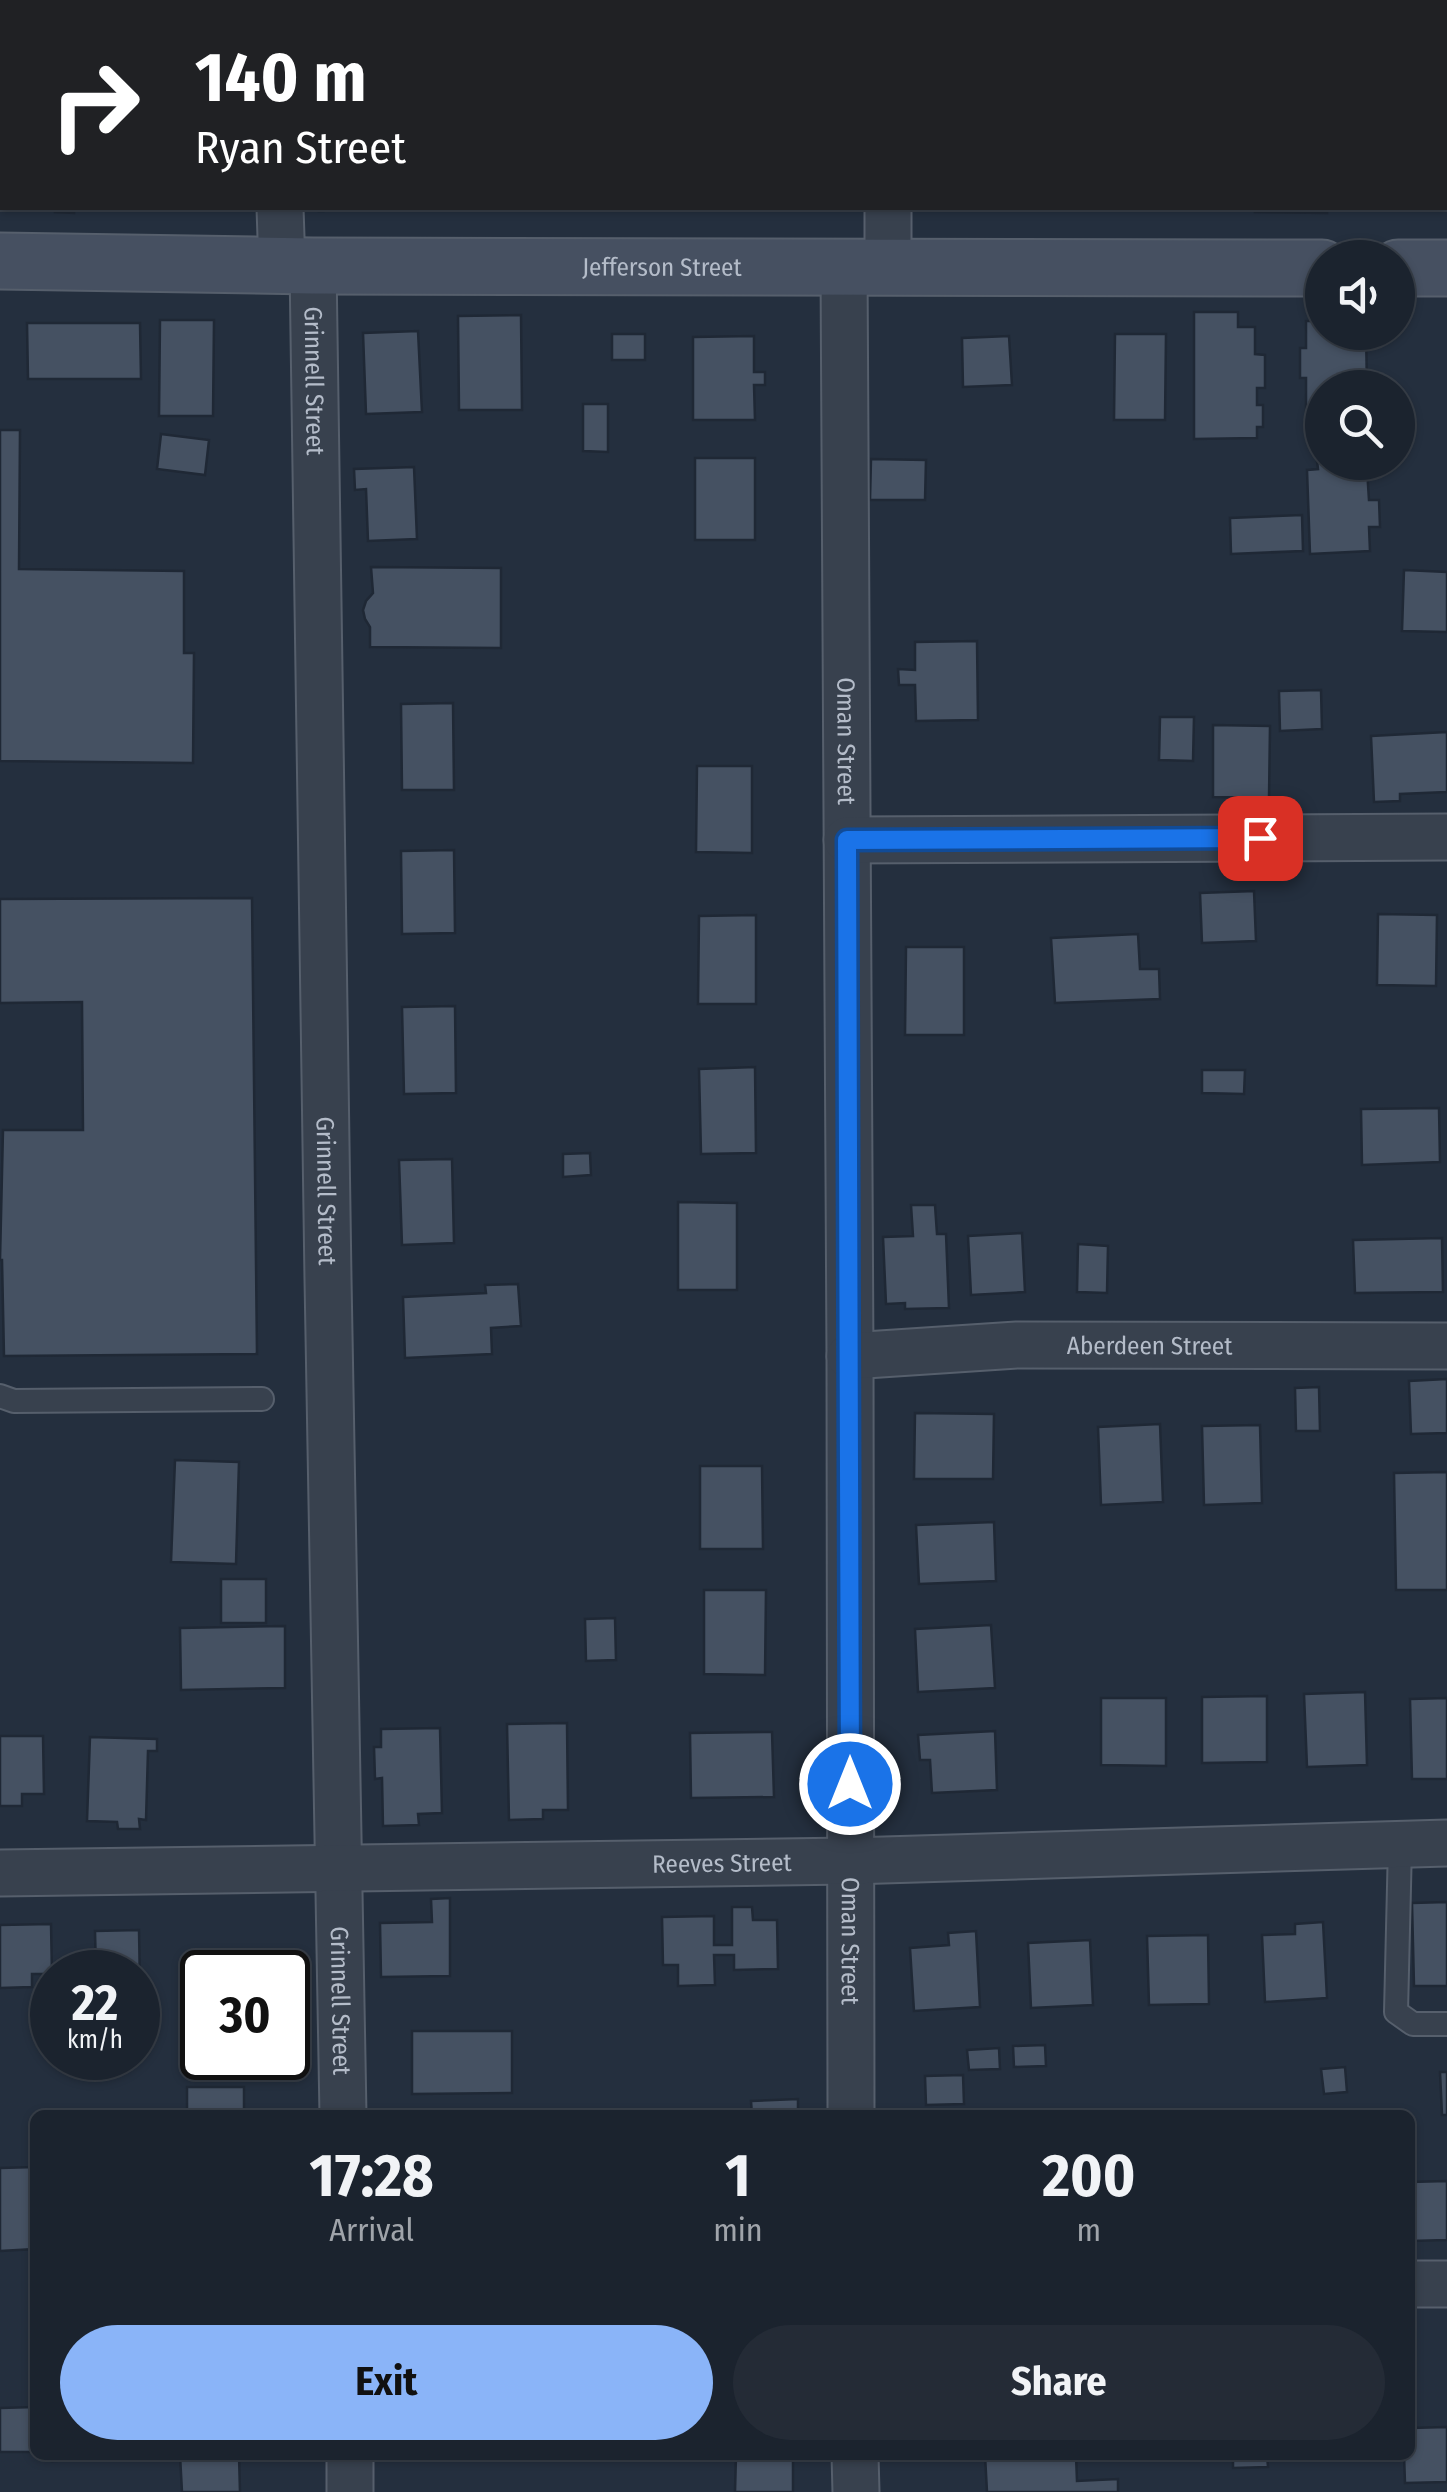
<!DOCTYPE html>
<style>
:root{--surface:#1b232e;--page:#242b36;--text:#f1f3f6;--muted:#a0a4aa;--line:#39404a;--accent:#8ab4f8}
body{margin:0;font-family:"Fira Sans Condensed",sans-serif;background:var(--page);color:var(--text);height:100vh;display:flex;flex-direction:column;font-size:38px;white-space:nowrap}
*{box-sizing:border-box;margin:0}
p{font-size:32px;color:var(--muted)}
.icon{flex:none;width:55px;height:55px;fill:none;stroke:currentColor;stroke-width:2;stroke-linecap:round;stroke-linejoin:round}
.map{position:relative;flex:1;overflow:hidden}
.side{position:absolute;left:30px;top:2110px;width:1385px;height:350px;display:flex;flex-direction:column;background:var(--surface);border-radius:15px;box-shadow:0 2px 8px #0004,0 0 0 2px var(--line)}
.side>*{flex:none}
.guide{position:absolute;left:0px;top:0px;width:1448px;height:210px;box-shadow:0 2px 8px #0004,0 0 0 2px var(--line);background:#202124;color:#fff;overflow:hidden}
.tools{position:absolute;left:1305px;top:240px;display:grid;gap:20px}
.tools a{display:grid;place-items:center;width:110px;height:110px;border-radius:50%;background:var(--surface);box-shadow:0 2px 8px #0004,0 0 0 2px var(--line);font-size:50px}
.speed{position:absolute;left:30px;top:1950px;display:flex;gap:20px;font-size:50px;font-weight:700;text-align:center}
.speed>*{display:grid;place-content:center;width:130px;height:130px;border-radius:50%;background:var(--surface);box-shadow:0 2px 8px #0004,0 0 0 2px var(--line);line-height:1}
.speed small{font-size:25px;font-weight:400}
.speed .limit{border:5px solid #111;border-radius:15px;background:#fff;color:#111}
.pin{position:absolute;display:grid;place-items:center;width:85px;height:85px;color:#fff;margin:-42px;border-radius:20px;box-shadow:0 5px 15px #0006}
.me{position:absolute;width:110px;margin:-55px;rotate:0deg;stroke-linejoin:round;filter:drop-shadow(0 0 8px #0008)}
.turn{display:flex;align-items:center;gap:35px;height:210px;padding:0 30px;font-size:45px}
.turn .icon{width:130px;height:130px;stroke-width:2.5}
.turn b{display:block;font-size:70px;line-height:85px}
.eta{display:flex;justify-content:space-evenly;align-items:center;height:170px;text-align:center}
.eta b{font-size:60px;font-weight:700;line-height:70px}
.primary-button{display:flex;gap:20px;margin-top:auto;padding:20px 30px}
.primary-button a{flex:1;height:115px;border-radius:60px;background:var(--accent);color:#111;font-size:40px;font-weight:700;line-height:115px;text-align:center}
.primary-button a+a{background:var(--page);color:var(--text)}
.map>svg:first-child{display:block}
</style>
<div class="map">
<svg width="1447" height="2492" viewBox="0 0 1447 2492">
<rect width="100%" height="100%" fill="#242f3e"/>
<g fill="#455162" stroke="#1f2835" stroke-width="2.5">
<rect x="66" y="0" width="54" height="2"/>
<rect x="169" y="0" width="56" height="2"/>
<rect x="327" y="0" width="71" height="2"/>
<path d="M1377,0H1447V57H1445V2H1377Z"/>
<path d="M55,208H74V213L55,212Z"/>
<path d="M319,208H386V209L319,211Z"/>
<path d="M1255,208H1327V213L1255,212Z"/>
<path d="M1194,312H1238V327H1255V354L1265,355V388H1257V405H1263V427H1257V438L1194,439Z"/>
<path d="M521,315L522,410H459L458,316Z"/>
<path d="M160,320H214L213,416H159Z"/>
<path d="M1306,321H1322V332H1366L1367,388H1322V426H1306V378H1300V348H1306Z"/>
<path d="M27,323H140L141,379H28Z"/>
<path d="M418,331L422,412L366,414L363,333Z"/>
<rect x="612" y="334" width="33" height="26"/>
<path d="M1115,334H1166L1165,420H1114Z"/>
<path d="M754,336V372H765V385H754L755,420H693V337Z"/>
<path d="M1009,336L1012,385L963,387L962,338Z"/>
<path d="M583,404H608V452L583,451Z"/>
<path d="M0,430H20L19,569L184,571V653H194L193,763L0,761Z"/>
<path d="M161,434L209,440L205,475L157,469Z"/>
<rect x="695" y="458" width="60" height="82"/>
<path d="M871,459L926,460L925,500H870Z"/>
<path d="M1317,461L1351,462L1352,470L1367,469L1369,500H1379L1380,527H1369L1370,551L1310,554L1307,470L1318,469Z"/>
<path d="M414,467L417,539L368,541L366,489L355,490L354,469Z"/>
<path d="M1302,515L1303,551L1231,554L1230,518Z"/>
<path d="M371,567L501,568V648L370,647V627L365,619L363,610L366,601L373,593Z"/>
<path d="M1404,570L1447,572V632L1402,631Z"/>
<path d="M977,641L978,720L916,721L915,685H899L898,669L915,670V642Z"/>
<path d="M1321,690L1322,729L1280,731L1279,691Z"/>
<path d="M453,703L454,790H402L401,704Z"/>
<path d="M1160,717H1194L1193,761L1159,760Z"/>
<path d="M1213,725L1270,726L1269,798L1213,797Z"/>
<path d="M1447,732V792L1400,794V801L1374,802L1371,736Z"/>
<path d="M697,766H752V853L696,852Z"/>
<path d="M454,850L455,933L402,934L401,851Z"/>
<path d="M1254,891L1256,941L1202,943L1200,893Z"/>
<path d="M252,898L257,1354L4,1356L2,1260H0L3,1130H83L82,1002L0,1003V899Z"/>
<path d="M1378,914L1437,915L1436,986L1377,985Z"/>
<path d="M756,915V1004H698L699,916Z"/>
<path d="M1138,934L1140,969H1159L1160,999L1055,1003L1051,938Z"/>
<path d="M906,947H964V1035H905Z"/>
<path d="M455,1006L456,1093L404,1094L402,1007Z"/>
<path d="M755,1067L756,1153L701,1154L699,1069Z"/>
<path d="M1202,1070H1245L1244,1094L1202,1093Z"/>
<path d="M1439,1108L1440,1162L1362,1165L1361,1109Z"/>
<path d="M590,1153L591,1175L563,1177V1154Z"/>
<path d="M452,1159L454,1243L402,1245L399,1160Z"/>
<path d="M678,1202L737,1203V1290H678Z"/>
<path d="M911,1205H935L937,1234H946L949,1308L905,1309V1303L886,1304L883,1237L913,1236Z"/>
<path d="M1022,1233L1025,1292L971,1295L968,1236Z"/>
<path d="M1442,1238L1443,1292L1355,1293L1353,1240Z"/>
<path d="M1078,1244L1108,1246L1107,1293L1077,1292Z"/>
<path d="M518,1284L521,1326L491,1328L492,1354L405,1358L403,1297L486,1293L485,1285Z"/>
<path d="M1447,1379V1433L1411,1434L1409,1381Z"/>
<path d="M1319,1387L1320,1431H1296L1295,1388Z"/>
<path d="M915,1413L994,1414L993,1479H914Z"/>
<path d="M1160,1424L1163,1502L1101,1505L1098,1427Z"/>
<path d="M1260,1425L1262,1503L1204,1505L1202,1426Z"/>
<path d="M175,1460L239,1462L236,1564L171,1562Z"/>
<path d="M700,1466H762L763,1549H700Z"/>
<path d="M1447,1472V1590H1396L1394,1473Z"/>
<path d="M994,1522L996,1581L919,1584L916,1525Z"/>
<rect x="221" y="1579" width="45" height="44"/>
<path d="M704,1590H766L765,1675L704,1674Z"/>
<path d="M615,1618L616,1660L586,1661L585,1619Z"/>
<path d="M991,1625L995,1688L918,1692L915,1629Z"/>
<path d="M285,1626V1688L181,1690L180,1628Z"/>
<path d="M1365,1692L1367,1765L1307,1767L1304,1694Z"/>
<path d="M1267,1696V1762L1202,1763V1697Z"/>
<path d="M1101,1698H1166V1766L1101,1765Z"/>
<path d="M1447,1698V1779H1412L1410,1699Z"/>
<path d="M567,1723L568,1810H543V1819L509,1820L507,1724Z"/>
<path d="M440,1728L442,1813L418,1814L419,1825L383,1826L382,1778L375,1779L374,1747H381V1729Z"/>
<path d="M995,1731L997,1790L932,1793L930,1760H920L918,1735Z"/>
<path d="M772,1732L774,1797L691,1798L690,1733Z"/>
<path d="M0,1736H43L44,1794H22V1806H0Z"/>
<path d="M90,1737L157,1739V1751H148L146,1820L139,1819L140,1829H118L117,1822L87,1821Z"/>
<path d="M450,1898V1976L381,1977L380,1923L432,1922L431,1899Z"/>
<path d="M1447,1902V1986H1414L1412,1903Z"/>
<path d="M732,1907H752L753,1920H777L778,1969L734,1970V1955H714L715,1985L678,1986V1965H663L662,1917L714,1916V1945H732Z"/>
<path d="M1323,1922L1327,1998L1265,2002L1262,1935L1295,1934V1924Z"/>
<path d="M51,1924L52,1974H32V1987L0,1988V1925Z"/>
<path d="M139,1930L140,1985H138V1972H96L95,1931Z"/>
<path d="M976,1931L980,2007L914,2011L910,1948L949,1945L948,1933Z"/>
<path d="M1208,1935L1209,2004L1149,2005L1147,1936Z"/>
<path d="M1090,1940L1093,2005L1031,2008L1028,1943Z"/>
<path d="M412,2031H512V2093L412,2094Z"/>
<path d="M1045,2045L1046,2066L1014,2067L1013,2046Z"/>
<path d="M999,2048L1000,2069L969,2070L967,2050Z"/>
<path d="M1345,2067L1347,2092L1324,2094L1321,2069Z"/>
<path d="M1440,2072H1447V2115H1442Z"/>
<path d="M963,2075L964,2104L926,2105L925,2076Z"/>
<rect x="187" y="2087" width="57" height="28"/>
<path d="M798,2099V2115H752L751,2101Z"/>
<path d="M35,2167V2249L0,2251V2168Z"/>
<path d="M1447,2181V2240L1410,2241V2182Z"/>
<path d="M35,2407V2452H0V2408Z"/>
<path d="M1447,2427V2482L1405,2483L1404,2455H1410V2428Z"/>
<path d="M52,2455H80V2460L52,2461Z"/>
<path d="M180,2455H239L240,2492H182Z"/>
<path d="M736,2455H793V2492H735Z"/>
<path d="M985,2455H1076L1077,2481L1118,2479V2492H987Z"/>
<path d="M1267,2455L1268,2467L1233,2468V2456L1224,2455Z"/>
</g>
<g fill="none" stroke-linecap="round" stroke-linejoin="round">
<g stroke="#565f6c" stroke-width="26">
<g id="lane">
<path d="M0,1396L14,1401L262,1399"/>
<path d="M1400,1845L1396,2012L1413,2024H1447"/>
</g>
</g>
<g stroke="#565f6c" stroke-width="49">
<g id="street">
<path d="M277,0V2"/>
<path d="M890,2V0"/>
<path d="M280,208L282,266"/>
<path id="s1" d="M313,266L328,1279L343,2115"/>
<path id="s2" d="M844,266L850,1356L851,2115"/>
<path d="M888,267V208"/>
<path d="M847,840L1447,837"/>
<path id="s3" d="M850,1356L1017,1345L1447,1346"/>
<path id="s4" d="M0,1873L850,1861L1447,1843"/>
<path d="M1410,2284H1447"/>
<path d="M855,2455L856,2492"/>
<path d="M350,2492V2455"/>
</g>
</g>
<g stroke="#565f6c" stroke-width="59">
<g id="secondary">
<path id="s5" d="M0,261L313,266L1322,268"/>
<path d="M1398,268H1447"/>
</g>
</g>
<use href="#lane" stroke="#38414e" stroke-width="22"/>
<use href="#street" stroke="#38414e" stroke-width="45"/>
<use href="#secondary" stroke="#465061" stroke-width="55"/>
</g>
<g fill="none" stroke-linecap="round" stroke-linejoin="round">
<g stroke="#114b97" stroke-width="25">
<path id="route" d="M850,1784L847,840L1260,838"/>
</g>
<use href="#route" stroke="#1a73e8" stroke-width="18"/>
</g>
<g text-anchor="middle" stroke-width="10" stroke-linejoin="round" paint-order="stroke">
<g font-size="25" fill="#b4bcc9" stroke="#1d2633">
<text dy="9" stroke="none"><textPath href="#s5" startOffset="662">Jefferson Street</textPath></text>
<text dy="9" stroke="none"><textPath href="#s1" startOffset="115">Grinnell Street</textPath></text>
<text dy="9" stroke="none"><textPath href="#s2" startOffset="475">Oman Street</textPath></text>
<text dy="9" stroke="none"><textPath href="#s1" startOffset="925">Grinnell Street</textPath></text>
<text dy="9" stroke="none"><textPath href="#s3" startOffset="300">Aberdeen Street</textPath></text>
<text dy="9" stroke="none"><textPath href="#s4" startOffset="722">Reeves Street</textPath></text>
<text dy="9" stroke="none"><textPath href="#s2" startOffset="1675">Oman Street</textPath></text>
<text dy="9" stroke="none"><textPath href="#s1" startOffset="1735">Grinnell Street</textPath></text>
</g>
</g>
</svg>
<div class="tools">
<a><svg class="icon" aria-label="sound" viewBox="0 0 24 24"><path d="M4 9h4l5-4v14l-5-4H4zM17 9q2 3 0 6"/></svg></a>
<a><svg class="icon" aria-label="search" viewBox="0 0 24 24"><circle cx="10" cy="10" r="6"/><path d="M15 15l6 6"/></svg></a>
</div>
<div class="speed"><div>22<small>km/h</small></div><div class="limit">30</div></div>
<div class="pin" style="left:1260px;top:838px;background:#d93025"><svg class="icon" aria-label="arrive" viewBox="0 0 24 24"><path d="M6 21V4h12l-3 4 3 4H6"/></svg></div>
<svg class="me" style="left:850px;top:1784px" viewBox="-20 -20 40 40"><circle r="17" fill="#1a73e8" stroke="#fff" stroke-width="3"/><path d="M0-11L8 9 0 5-8 9z" fill="#fff"/></svg>
<div class="guide">
<div class="turn"><svg class="icon" aria-label="right" viewBox="0 0 24 24"><path d="M7 20v-9h11M14 6l5 5-5 5"/></svg><div><b>140 m</b>Ryan Street</div></div>
</div>
<section class="side">
<div class="eta">
<div><b>17:28</b><p>Arrival</p></div>
<div><b>1</b><p>min</p></div>
<div><b>200</b><p>m</p></div>
</div>
<div class="primary-button"><a>Exit</a><a>Share</a></div>
</section>
</div>
